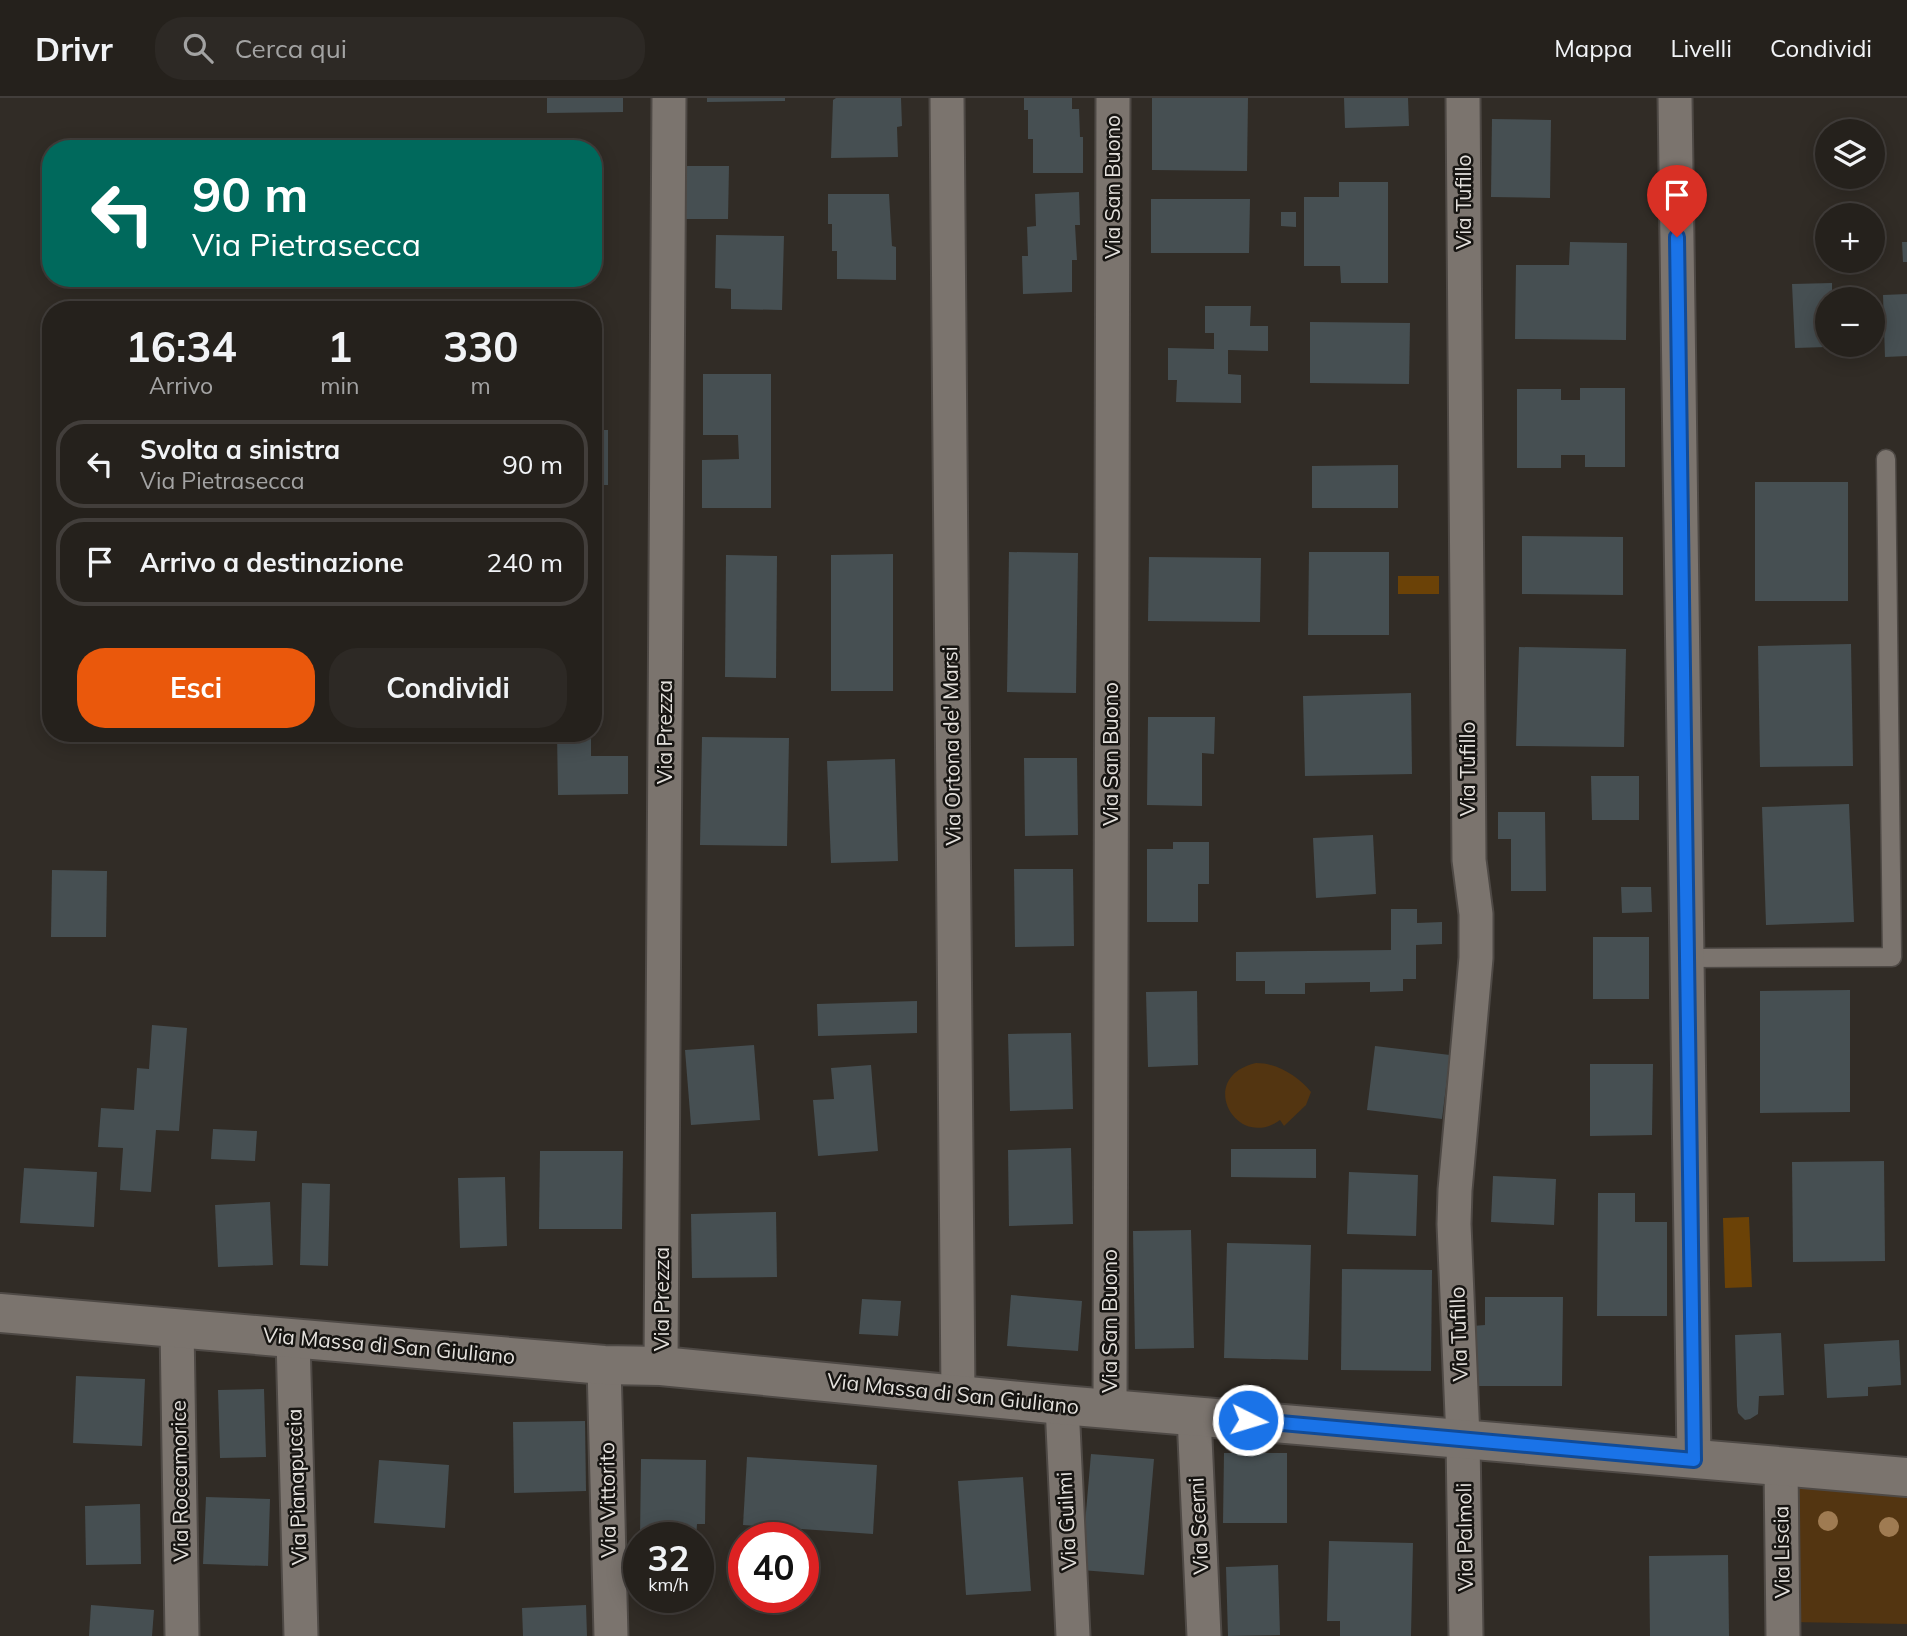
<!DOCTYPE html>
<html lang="it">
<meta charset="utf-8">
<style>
:root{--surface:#25211c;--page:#2d2925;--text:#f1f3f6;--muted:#a3a3a3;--line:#423e3b;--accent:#ea580c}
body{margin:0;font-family:Mulish,sans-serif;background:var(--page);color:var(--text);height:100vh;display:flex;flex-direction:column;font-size:26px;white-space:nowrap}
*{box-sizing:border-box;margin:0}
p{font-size:23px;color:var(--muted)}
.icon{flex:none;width:38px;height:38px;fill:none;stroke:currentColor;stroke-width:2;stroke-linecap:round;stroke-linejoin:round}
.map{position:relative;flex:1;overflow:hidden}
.side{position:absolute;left:42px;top:203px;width:560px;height:441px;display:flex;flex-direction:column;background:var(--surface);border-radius:28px;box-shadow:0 4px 18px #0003,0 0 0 2px var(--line)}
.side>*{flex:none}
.guide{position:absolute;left:42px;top:42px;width:560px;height:147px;border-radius:28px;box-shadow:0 4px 18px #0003,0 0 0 2px var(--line);background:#00695c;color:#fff;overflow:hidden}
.controls{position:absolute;left:1815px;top:21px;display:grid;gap:14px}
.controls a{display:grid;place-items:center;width:70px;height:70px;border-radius:50%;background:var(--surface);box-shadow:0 4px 18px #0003,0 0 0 2px var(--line);font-size:35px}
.speed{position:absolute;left:623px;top:1424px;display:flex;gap:14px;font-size:35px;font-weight:700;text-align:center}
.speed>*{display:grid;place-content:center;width:91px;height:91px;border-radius:50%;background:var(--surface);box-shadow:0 4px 18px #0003,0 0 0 2px var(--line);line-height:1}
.speed small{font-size:18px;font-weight:400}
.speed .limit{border:10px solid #d22;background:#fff;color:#111}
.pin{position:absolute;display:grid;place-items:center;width:60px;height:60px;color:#fff;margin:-72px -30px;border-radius:50% 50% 50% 0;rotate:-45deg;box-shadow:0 0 7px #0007}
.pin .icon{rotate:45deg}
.me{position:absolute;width:77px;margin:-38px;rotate:95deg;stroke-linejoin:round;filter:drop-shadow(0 0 5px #0008)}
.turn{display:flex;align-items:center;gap:24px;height:147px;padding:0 35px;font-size:32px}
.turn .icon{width:91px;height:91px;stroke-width:2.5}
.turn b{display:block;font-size:49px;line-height:60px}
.eta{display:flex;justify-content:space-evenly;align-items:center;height:119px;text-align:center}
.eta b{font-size:42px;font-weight:700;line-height:49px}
.button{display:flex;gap:14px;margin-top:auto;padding:14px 35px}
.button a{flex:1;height:80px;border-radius:28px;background:var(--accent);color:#fff;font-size:28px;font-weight:700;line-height:80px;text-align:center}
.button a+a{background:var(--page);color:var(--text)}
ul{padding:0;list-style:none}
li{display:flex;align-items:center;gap:21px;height:88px;margin:0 14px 10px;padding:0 21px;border:4px solid var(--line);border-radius:28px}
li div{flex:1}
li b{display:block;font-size:26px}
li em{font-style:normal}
header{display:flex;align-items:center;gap:42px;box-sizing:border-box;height:98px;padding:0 35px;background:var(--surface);border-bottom:2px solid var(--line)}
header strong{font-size:33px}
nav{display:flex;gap:38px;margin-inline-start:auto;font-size:24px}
.search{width:490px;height:63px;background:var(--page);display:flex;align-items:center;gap:18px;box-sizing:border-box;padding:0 24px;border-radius:28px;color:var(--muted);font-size:26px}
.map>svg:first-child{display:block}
</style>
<header>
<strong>Drivr</strong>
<div class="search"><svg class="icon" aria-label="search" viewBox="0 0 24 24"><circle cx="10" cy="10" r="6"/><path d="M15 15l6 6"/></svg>Cerca qui</div>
<nav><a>Mappa</a><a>Livelli</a><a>Condividi</a></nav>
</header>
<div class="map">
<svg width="1907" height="1538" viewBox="0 0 1907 1538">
<rect width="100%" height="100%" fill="#312c26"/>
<g fill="#533511">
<path d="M1256,965C1277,965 1298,978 1311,994L1306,1007L1284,1028L1280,1022C1236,1054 1195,979 1256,965Z"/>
<path d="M1790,1389L1907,1396V1526L1790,1524Z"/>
</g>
<g fill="#6b4207">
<rect x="1398" y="478" width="41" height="18"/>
<path d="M1749,1119L1752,1189L1725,1190L1723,1120Z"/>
</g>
<g fill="#464f52">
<path d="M547,0H623V14L547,15Z"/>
<path d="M707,0H785V3L707,4Z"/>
<path d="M836,0H901L902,28L897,29L898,59L831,60L833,2Z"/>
<path d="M1024,0H1072V11H1079L1080,39H1083V75H1033V41H1028V12H1024Z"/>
<path d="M1152,0H1248L1247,73L1152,72Z"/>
<path d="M1344,0H1408L1409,28L1345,30Z"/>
<path d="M1492,21L1551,22L1550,100L1491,99Z"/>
<path d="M684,68H729L728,121H684Z"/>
<path d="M1339,84H1388V185H1341L1340,168H1304V99H1339Z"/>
<path d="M1079,94L1080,127H1075L1077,162H1072V194L1023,196L1022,158H1028L1027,129L1036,128L1035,96Z"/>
<path d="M828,96H889L892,148L896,149V182L837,181V153H832V126H828Z"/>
<path d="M1151,101H1250L1249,155H1151Z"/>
<path d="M1281,114H1296V129L1281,128Z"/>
<path d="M716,137L784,138L782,212L731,211V191L715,190Z"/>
<path d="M1570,144L1627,145L1626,242L1515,241L1516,167H1569Z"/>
<path d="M1902,144H1907V164H1903Z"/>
<path d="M1832,185V201H1827V249L1795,250L1792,186Z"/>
<path d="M1907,196V258L1885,259L1883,197Z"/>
<path d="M1205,208H1251L1250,228H1268V253L1228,252V276L1241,277V305L1176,304L1177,282H1168V250L1214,251V235H1205Z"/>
<path d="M1310,224L1410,225L1409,286L1310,285Z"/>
<path d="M703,276H771V410H702V362L739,361L738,337H703Z"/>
<path d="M1580,290H1625V369H1585V357H1561V370H1517V291H1561V302H1580Z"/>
<rect x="593" y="332" width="15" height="55"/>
<path d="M1398,367V410H1312V368Z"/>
<rect x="1755" y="384" width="93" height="119"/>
<path d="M1522,438L1623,439V497L1522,496Z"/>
<path d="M1009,454L1078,455L1076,595L1007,594Z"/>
<path d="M1309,454H1389V537H1308Z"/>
<path d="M893,456V593H831V457Z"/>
<path d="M726,457L777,458L776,580L725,579Z"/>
<path d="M1149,459L1261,460L1260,524L1148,523Z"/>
<path d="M1851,546L1853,668L1760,669L1758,548Z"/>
<path d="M1519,549L1626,551L1624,649L1516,648Z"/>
<path d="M1411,595L1412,676L1305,678L1303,598Z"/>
<path d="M1148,619H1215L1214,656L1202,655V708L1147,707Z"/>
<path d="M557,635H591V658H628V696L558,697Z"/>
<path d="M702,639L789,640L787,748L700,747Z"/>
<path d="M1024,660H1077L1078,737L1025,738Z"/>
<path d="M895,661L898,763L831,765L827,663Z"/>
<path d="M1591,678H1639V722H1592Z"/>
<path d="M1849,706L1854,824L1766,827L1762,709Z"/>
<path d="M1498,714H1545L1546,793H1511V741H1498Z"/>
<path d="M1373,737L1376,796L1316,800L1313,740Z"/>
<path d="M1173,744H1209V786H1198V824H1147V751H1173Z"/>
<path d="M1014,771H1073L1074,848L1015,849Z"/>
<path d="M52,772L107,773L106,839H51Z"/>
<path d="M1621,789H1651L1652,814L1622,815Z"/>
<path d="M1391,811H1417V825L1442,824V846L1416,847V881H1403V893L1370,894V884L1305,885V896H1265V883H1236V854L1391,852Z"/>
<rect x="1593" y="839" width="56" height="62"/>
<path d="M1850,892V1014L1760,1015V893Z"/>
<path d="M1197,893L1198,967L1148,969L1146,894Z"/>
<path d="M917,903V935L818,938L817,906Z"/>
<path d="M152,927L187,930L179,1033L156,1032L151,1094L120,1092L123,1050L98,1049L101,1010L134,1012L137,970L149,971Z"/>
<path d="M1071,935L1073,1011L1010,1013L1008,936Z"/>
<path d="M754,947L760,1022L691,1027L685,952Z"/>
<path d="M1375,948L1450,957L1442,1021L1367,1012Z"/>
<path d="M1590,966H1653L1652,1037L1590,1038Z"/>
<path d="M871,967L878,1053L818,1058L813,1002L834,1001L831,970Z"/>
<path d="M213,1031L257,1033L255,1063L211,1061Z"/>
<path d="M1071,1050L1073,1126L1009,1128L1008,1052Z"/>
<path d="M1231,1051H1316V1080L1231,1079Z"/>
<path d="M540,1053H623L622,1131H539Z"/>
<path d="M1884,1063L1885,1163L1793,1164L1792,1064Z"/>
<path d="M24,1070L97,1074L94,1129L20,1125Z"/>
<path d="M1349,1074L1418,1077L1416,1138L1347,1136Z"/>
<path d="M1493,1078L1556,1081L1554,1127L1491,1124Z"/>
<path d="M505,1079L507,1148L460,1150L458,1080Z"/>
<path d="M302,1085L330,1086L328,1168L300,1167Z"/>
<path d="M1598,1095H1635V1124H1667V1218H1597Z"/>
<path d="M270,1104L273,1167L218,1169L215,1107Z"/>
<path d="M776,1114L777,1179L692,1180L691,1116Z"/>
<path d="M1191,1132L1194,1250L1135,1251L1133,1133Z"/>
<path d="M1227,1145L1311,1147L1308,1262L1224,1260Z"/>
<path d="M1342,1171L1432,1172L1431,1273L1341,1272Z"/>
<path d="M1011,1197L1082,1203L1078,1253L1007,1248Z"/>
<path d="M1485,1199H1563L1562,1288H1472V1228L1485,1227Z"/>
<path d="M862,1201L901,1203L898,1238L859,1236Z"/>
<path d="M1781,1235L1784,1297L1759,1298L1758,1316L1750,1321L1745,1322L1738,1315L1737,1308L1735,1237Z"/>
<path d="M1899,1242L1901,1287L1868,1289V1298L1827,1300L1824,1246Z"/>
<path d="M76,1278L145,1281L142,1348L73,1345Z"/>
<path d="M264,1291L266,1359L220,1360L218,1292Z"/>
<path d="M585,1323L586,1393L514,1395L513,1324Z"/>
<path d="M1224,1355H1287V1425H1223Z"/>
<path d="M1091,1356L1154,1361L1144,1477L1081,1472Z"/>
<path d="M747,1359L877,1367L873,1436L743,1427Z"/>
<path d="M641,1361L706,1362L705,1426H697L696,1440H640Z"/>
<path d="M379,1362L449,1367L445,1430L374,1425Z"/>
<path d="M1023,1379L1031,1493L966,1497L958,1383Z"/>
<path d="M206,1399L270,1401L268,1468L203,1466Z"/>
<path d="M140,1406L141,1466L86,1467L85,1408Z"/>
<path d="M1329,1443L1413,1445L1411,1538H1340V1523H1327Z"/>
<path d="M1728,1457L1729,1538H1650L1649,1458Z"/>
<path d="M1278,1467L1280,1537L1228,1538L1226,1469Z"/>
<path d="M91,1507L154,1512L152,1538H89Z"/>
<path d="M586,1507L587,1538H523L522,1510Z"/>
</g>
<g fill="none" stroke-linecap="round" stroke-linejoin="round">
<g stroke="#4e4945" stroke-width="21">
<path id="lane" d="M1687,860L1892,859L1886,361"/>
</g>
<g stroke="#4e4945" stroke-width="37">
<g id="street">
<path d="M947,0L958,1297"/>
<path d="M1463,0L1469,762L1476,816V860L1455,1092L1454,1126L1463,1341L1466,1538"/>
<path d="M1675,0L1694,1362"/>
<path d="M177,1229L182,1538"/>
<path d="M293,1240L301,1538"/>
<path d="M604,1267L611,1538"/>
<path d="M661,1268L669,0"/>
<path d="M1062,1307L1073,1538"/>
<path d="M1110,1311L1113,0"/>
<path d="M1194,1318L1204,1538"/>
<path d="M1781,1369L1783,1538"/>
</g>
</g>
<g stroke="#4e4945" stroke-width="42">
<path id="secondary" d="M0,1215L604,1267L661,1268L1062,1307L1907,1379"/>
</g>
<use href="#lane" stroke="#7b746e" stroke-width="18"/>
<use href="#street" stroke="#7b746e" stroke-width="33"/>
<use href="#secondary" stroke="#7b746e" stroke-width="38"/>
</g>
<g fill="#9f7b52">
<circle cx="1828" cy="1423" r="10"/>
<circle cx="1889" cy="1429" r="10"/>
</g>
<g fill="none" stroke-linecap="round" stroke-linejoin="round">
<g stroke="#114b97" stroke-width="18">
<path id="route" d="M1248,1322L1694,1362L1677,139"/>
</g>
<use href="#route" stroke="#1a73e8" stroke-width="12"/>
</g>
<g text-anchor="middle" stroke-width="5" stroke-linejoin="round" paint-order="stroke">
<g font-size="21" fill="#e4e1dd" stroke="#171512">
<text transform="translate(1113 89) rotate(-90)" y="7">Via San Buono</text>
<text transform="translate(1464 104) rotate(-90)" y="7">Via Tufillo</text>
<text transform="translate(665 634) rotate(-90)" y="7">Via Prezza</text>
<text transform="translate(952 648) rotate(-91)" y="7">Via Ortona de' Marsi</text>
<text transform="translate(1111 656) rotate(-90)" y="7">Via San Buono</text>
<text transform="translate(1468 671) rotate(-90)" y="7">Via Tufillo</text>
<text transform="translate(662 1201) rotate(-90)" y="7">Via Prezza</text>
<text transform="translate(1110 1223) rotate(-90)" y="7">Via San Buono</text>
<text transform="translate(1459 1236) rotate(-92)" y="7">Via Tufillo</text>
<text transform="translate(389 1248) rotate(5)" y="7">Via Massa di San Giuliano</text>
<text transform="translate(953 1296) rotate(6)" y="7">Via Massa di San Giuliano</text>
<text transform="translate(180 1383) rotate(-91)" y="7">Via Roccamorice</text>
<text transform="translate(297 1389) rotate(-92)" y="7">Via Pianapuccia</text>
<text transform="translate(608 1402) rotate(-91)" y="7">Via Vittorito</text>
<text transform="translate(1067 1423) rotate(-93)" y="7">Via Guilmi</text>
<text transform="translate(1199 1428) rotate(-93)" y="7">Via Scerni</text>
<text transform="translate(1465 1439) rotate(-91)" y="7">Via Palmoli</text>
<text transform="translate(1782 1454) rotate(-91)" y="7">Via Liscia</text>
</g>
</g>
</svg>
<div class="controls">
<a><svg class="icon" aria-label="layers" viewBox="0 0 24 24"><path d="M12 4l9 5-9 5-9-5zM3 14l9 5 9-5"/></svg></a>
<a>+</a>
<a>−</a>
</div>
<div class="speed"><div>32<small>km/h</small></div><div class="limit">40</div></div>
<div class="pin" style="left:1677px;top:139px;background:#d93025"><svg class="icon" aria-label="arrive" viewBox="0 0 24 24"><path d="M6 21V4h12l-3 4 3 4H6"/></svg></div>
<svg class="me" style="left:1248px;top:1322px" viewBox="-20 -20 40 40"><circle r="17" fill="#1a73e8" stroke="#fff" stroke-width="3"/><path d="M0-11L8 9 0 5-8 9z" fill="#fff"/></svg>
<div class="guide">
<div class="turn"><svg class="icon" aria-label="left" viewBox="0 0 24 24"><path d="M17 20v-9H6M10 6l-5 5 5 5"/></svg><div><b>90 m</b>Via Pietrasecca</div></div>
</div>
<section class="side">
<div class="eta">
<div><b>16:34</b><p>Arrivo</p></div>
<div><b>1</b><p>min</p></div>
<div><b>330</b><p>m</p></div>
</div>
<ul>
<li><svg class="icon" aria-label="left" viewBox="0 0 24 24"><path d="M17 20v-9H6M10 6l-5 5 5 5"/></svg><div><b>Svolta a sinistra</b><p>Via Pietrasecca</p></div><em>90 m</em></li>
<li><svg class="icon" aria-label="arrive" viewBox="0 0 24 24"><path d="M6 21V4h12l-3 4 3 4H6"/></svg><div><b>Arrivo a destinazione</b></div><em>240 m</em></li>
</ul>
<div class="button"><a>Esci</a><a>Condividi</a></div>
</section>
</div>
